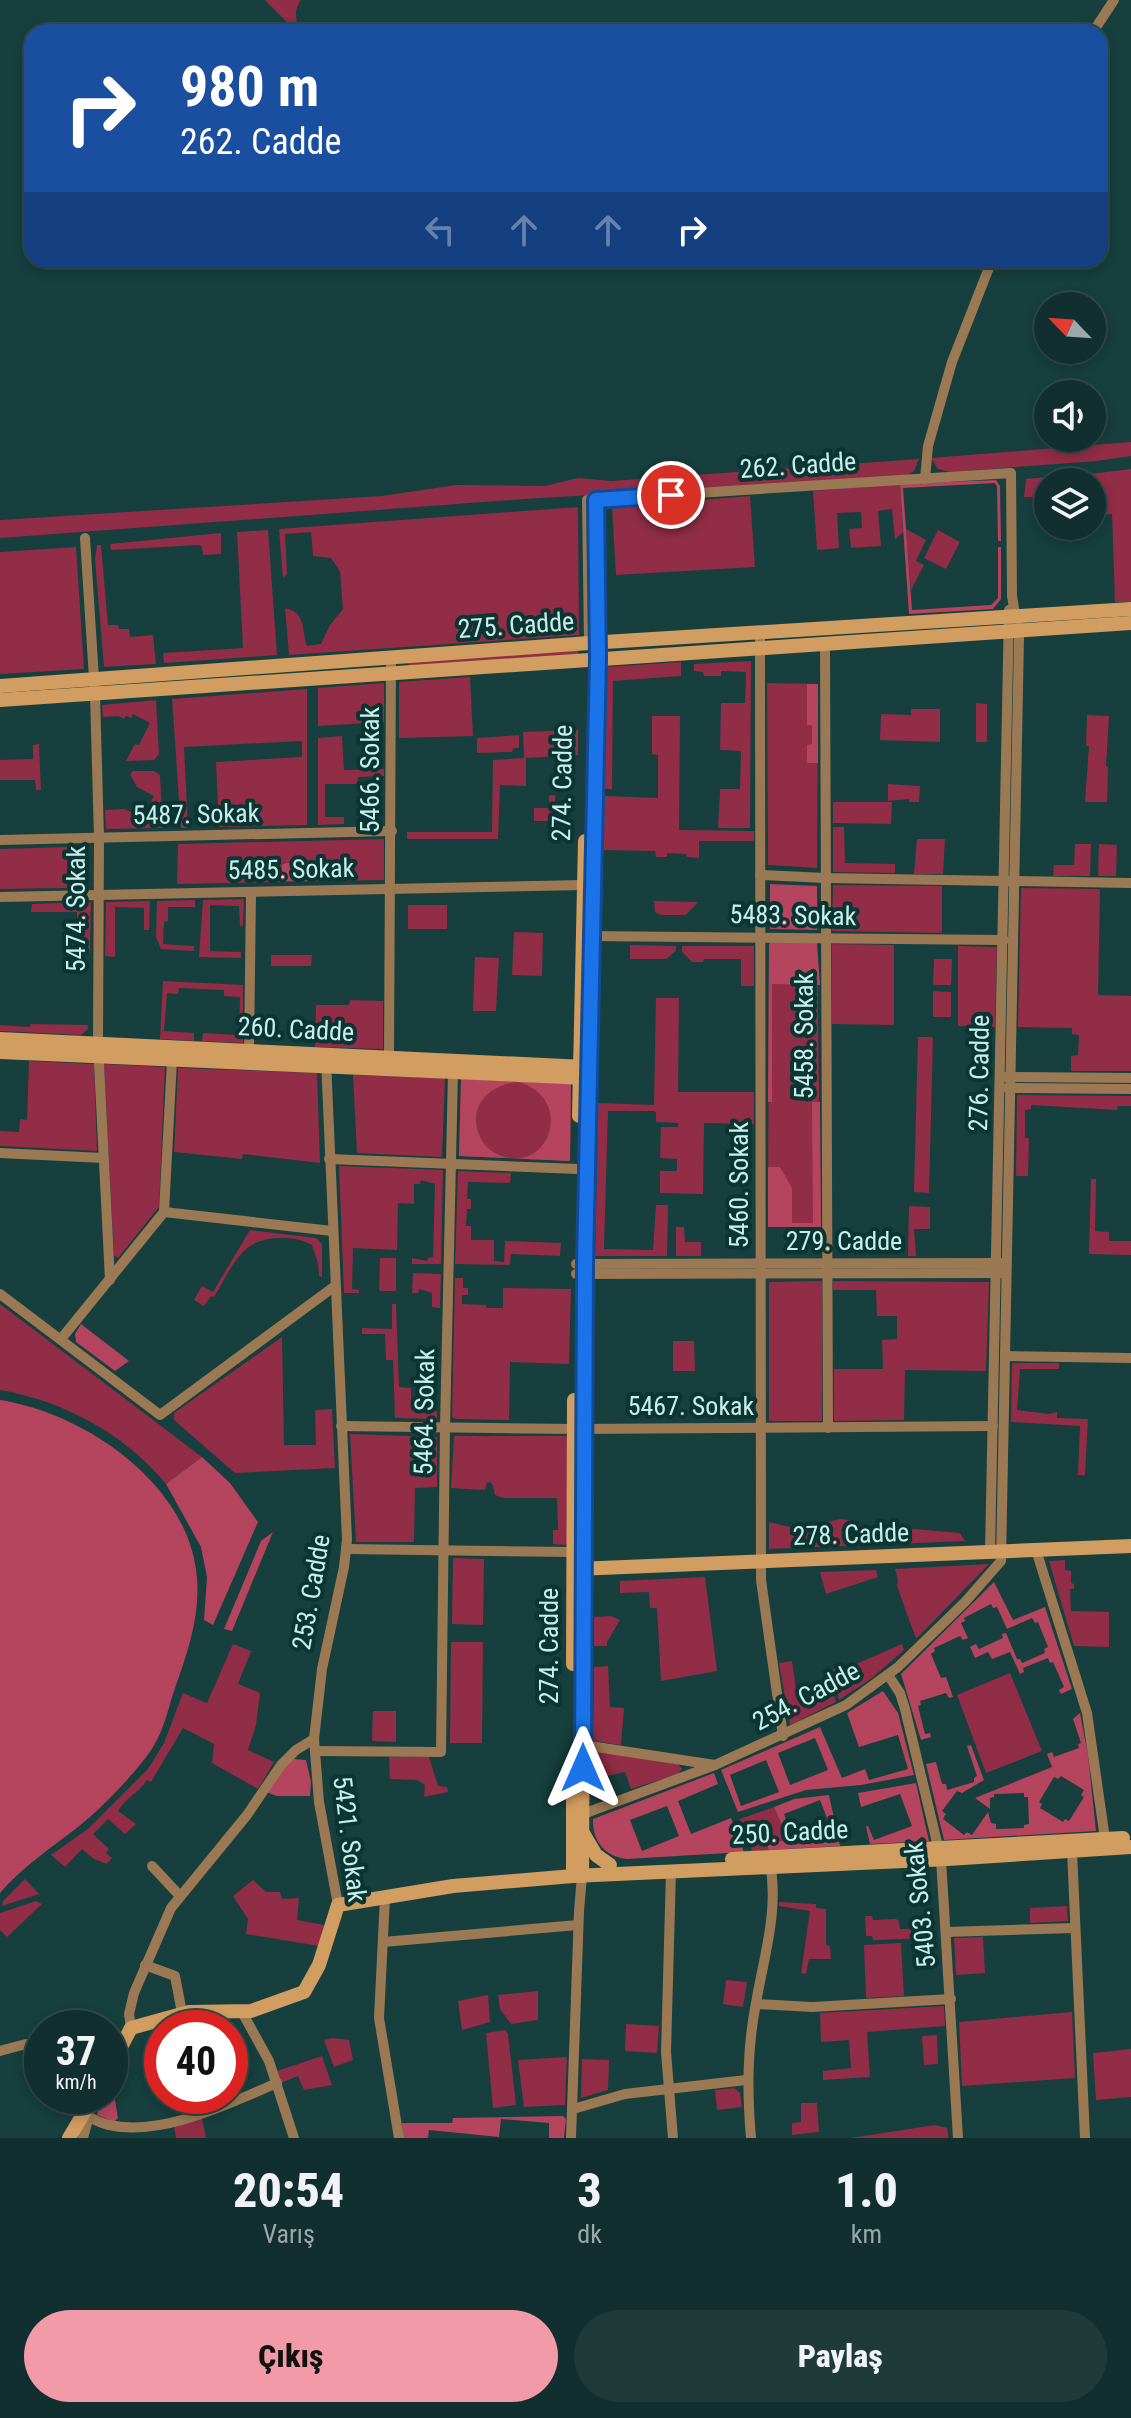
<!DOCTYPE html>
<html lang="tr">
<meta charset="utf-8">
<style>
:root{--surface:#102f2e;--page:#1e3b3a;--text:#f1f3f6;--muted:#9ca9aa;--line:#304a4a;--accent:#f39aa8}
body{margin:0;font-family:"Roboto Condensed",sans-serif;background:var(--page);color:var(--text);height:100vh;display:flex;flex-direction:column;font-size:30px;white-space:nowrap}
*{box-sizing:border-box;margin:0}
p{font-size:26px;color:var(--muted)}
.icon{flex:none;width:44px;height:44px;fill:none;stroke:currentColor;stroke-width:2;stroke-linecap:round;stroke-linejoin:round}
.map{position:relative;height:2138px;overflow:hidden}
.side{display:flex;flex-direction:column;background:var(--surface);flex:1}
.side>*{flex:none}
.guide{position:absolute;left:24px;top:24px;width:1084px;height:244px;border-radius:24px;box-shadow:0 4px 12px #0003,0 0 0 2px var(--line);background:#1a4fa0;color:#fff;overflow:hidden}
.needle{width:52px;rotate:295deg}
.buttons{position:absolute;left:1034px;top:292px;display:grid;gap:16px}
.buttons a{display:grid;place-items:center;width:72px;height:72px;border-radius:50%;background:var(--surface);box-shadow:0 4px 12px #0003,0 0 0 2px var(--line);font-size:40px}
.speed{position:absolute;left:24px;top:2010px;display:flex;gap:16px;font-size:40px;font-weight:700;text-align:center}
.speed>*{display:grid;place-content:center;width:104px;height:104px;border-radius:50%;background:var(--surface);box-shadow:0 4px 12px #0003,0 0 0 2px var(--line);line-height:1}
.speed small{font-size:20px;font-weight:400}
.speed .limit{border:12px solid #d22;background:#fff;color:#111}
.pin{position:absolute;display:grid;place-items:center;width:68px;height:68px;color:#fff;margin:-34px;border:4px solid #fff;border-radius:50%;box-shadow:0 2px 8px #0007}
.me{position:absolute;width:88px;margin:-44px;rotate:0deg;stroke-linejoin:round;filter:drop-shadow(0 0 6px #0008)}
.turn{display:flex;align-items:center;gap:28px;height:168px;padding:0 24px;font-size:36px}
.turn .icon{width:104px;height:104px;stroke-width:2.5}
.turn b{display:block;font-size:56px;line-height:68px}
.lanes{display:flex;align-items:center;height:76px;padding:0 24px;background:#0003;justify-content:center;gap:40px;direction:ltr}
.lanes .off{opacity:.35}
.eta{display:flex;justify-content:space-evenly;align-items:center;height:136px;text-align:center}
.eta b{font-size:48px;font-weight:800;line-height:56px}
.primary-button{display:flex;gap:16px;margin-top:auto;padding:16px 24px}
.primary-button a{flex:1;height:92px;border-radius:48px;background:var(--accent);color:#111;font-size:32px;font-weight:800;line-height:92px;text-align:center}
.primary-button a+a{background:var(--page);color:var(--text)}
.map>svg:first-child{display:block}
</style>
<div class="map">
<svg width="1131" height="2138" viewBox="0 0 1131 2138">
<rect width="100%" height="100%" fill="#163f3d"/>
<g fill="#912d46">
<path d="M265,0H301C293,10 296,21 300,32H297Z"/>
<path d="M1131,442V456L1096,461L950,472L938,469L931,458Z"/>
<path d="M919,459L914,471L906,476L525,499L0,538V520L382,496L456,485L545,486L578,478L611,481Z"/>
<path d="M1131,469V602H1115L1112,514L1092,515V482H1074V476Z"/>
<path d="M1073,475V482H1048V497H1024L1026,479Z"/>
<path d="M900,484L903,532L895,540L892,509L878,511L881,546L851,548L849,529L862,528L861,512L837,513L839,548L817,550L813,491Z"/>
<path d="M750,496L755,567L616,575L612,507Z"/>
<path d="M578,507L579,635L289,655L285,608C307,613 301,630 307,646L321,644L330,625L343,609L340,571L331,558L313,556L311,532L285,534L287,574L283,578L279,529Z"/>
<path d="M906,529L926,540L916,561L924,565L911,590Z"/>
<path d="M268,530L277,655L164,663L163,653L243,648L237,532Z"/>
<path d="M938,530L960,542L946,569L924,558Z"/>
<path d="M221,533V554L203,555L202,547L199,545L111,550L110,544Z"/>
<path d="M97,545H101L108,625H118L119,629H129L130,637L153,635L156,664L104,667L95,559Z"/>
<path d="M76,547L84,669L0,674V552Z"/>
<path d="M578,650V654L409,666L408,662Z"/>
<path d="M751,661L750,828H718L720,789H740L741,751L720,750L721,703H745L746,672L721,671V676H704L703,672L694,671V664Z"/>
<path d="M681,662V676L613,681L612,789H604L606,667Z"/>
<path d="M470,677L473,736L399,738V682Z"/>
<path d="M384,683V722L318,726V688Z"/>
<path d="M767,683L818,684L817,868L768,865Z"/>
<path d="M307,689V825L219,827L216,762L302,757V741L184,747L188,828H181L172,699Z"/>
<path d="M156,700L159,754L154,760L126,761L135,744L139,745L150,723L133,714L131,718L126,716L124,719L118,716L103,717L102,705Z"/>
<path d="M976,703L987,704V742H976Z"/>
<path d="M911,709H940V742L880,740L881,714L911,715Z"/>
<path d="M1087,715L1109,716L1106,766L1108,767L1107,802H1085L1089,746H1086Z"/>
<path d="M652,716H680L679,830L754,831V841H699V858L687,857L686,854L667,853V857H656L655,851L603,850L604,796L658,798V755L652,754Z"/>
<path d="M578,730V755L526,758V786L500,785L498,839H407V832H492L493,760L524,758L523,732Z"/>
<path d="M519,735V748H514L512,752L477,753V738Z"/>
<path d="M342,736L344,770L384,769V776L358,777L357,784H325V817H344V824L318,825V738Z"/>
<path d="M39,744L41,790H36L35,780H0V760L33,759V745Z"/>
<path d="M133,771H154L160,775L163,828L106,829L105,810L125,809L142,818L154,796L137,787L130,774Z"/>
<path d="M888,784L920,786L919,802H909V799L888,801Z"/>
<path d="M549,795H555V836H549V821H534V808H549Z"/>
<path d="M833,802H892L891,824L833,823Z"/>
<path d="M833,827H844L845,863L895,864V873L833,872Z"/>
<path d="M384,839V880L177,884L178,844Z"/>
<path d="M917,839H945L943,874H914Z"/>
<path d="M1075,844H1091L1090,876H1053L1054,865H1074Z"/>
<path d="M1099,844L1117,845L1116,876H1098Z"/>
<path d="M68,847L67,888L0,889V849Z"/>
<path d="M833,885L942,886V933L832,931Z"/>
<path d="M1021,888L1100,889L1098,995L1131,996V1071H1071V1056L1078,1055L1079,1035L1072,1034V1028L1018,1027Z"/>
<path d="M244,899L243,926H240L239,906L210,905V951L241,952V958L199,957L203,900Z"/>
<path d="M195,900V907H168V921L164,922L163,944L194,946V951L161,949L156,937L157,901Z"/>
<path d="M150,901L149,930H144V908L115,907V957L105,956L106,902Z"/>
<path d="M654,901L698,902L686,915H661L655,912Z"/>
<path d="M91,902L90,953L77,952V912H31L32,904Z"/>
<rect x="408" y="905" width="39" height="24"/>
<path d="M514,932L543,933L542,976L512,975Z"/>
<path d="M817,943L821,1227H768L769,944Z"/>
<path d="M832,944L894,945V1025L832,1024Z"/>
<path d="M630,945L676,946V951L666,959H630Z"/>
<path d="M682,946H754V986H741V959H704L703,962H692L682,952Z"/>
<path d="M958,946L997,947L995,1027L958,1026Z"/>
<path d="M271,955H312L311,966H271Z"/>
<path d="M475,957L499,958L496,1011H473Z"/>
<path d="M934,959H952L951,985H933Z"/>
<path d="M163,981L243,985V1043L202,1041L203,1033L239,1035L240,997L224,996V990L179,988L178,994L167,993L164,1031L194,1033V1041L160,1039Z"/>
<path d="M933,991L951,992V1017H933Z"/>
<path d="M656,998H679L678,1092H754V1124L704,1123L703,1194L660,1193V1171H677V1159L660,1158L661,1127H678V1123L656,1122V1112L653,1111H608L604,1249L653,1250L656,1205H668L667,1256H595L598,1103L654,1105Z"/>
<path d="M350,1000L383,1001V1049L315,1047L316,1005H349Z"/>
<path d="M30,1024L88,1025V1029L81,1035L0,1031V1025L30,1027Z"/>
<path d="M918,1037H933L929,1193L914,1192Z"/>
<path d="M29,1061L94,1064L97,1151L0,1146V1131L19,1132L20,1119L27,1120Z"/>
<path d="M104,1064L165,1067L159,1207L118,1258L114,1255Z"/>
<path d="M178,1068L317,1073L320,1163L243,1154L242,1159L174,1152Z"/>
<path d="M353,1075L445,1078L442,1157L357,1153Z"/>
<path d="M461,1079L571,1084L570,1161L459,1156Z"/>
<path d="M1017,1095L1131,1096V1106H1118L1117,1110L1031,1105V1109L1025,1110V1138H1029L1028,1176H1016Z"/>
<path d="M339,1166L443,1170L441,1264H412V1258L427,1261L428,1258L433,1257L435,1184L421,1180L420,1184H414V1204L398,1203L397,1250L353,1248L352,1289L359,1290V1293H344Z"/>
<path d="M458,1171L511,1173L510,1183L468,1182L467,1199H471V1209H467L466,1226H471V1240H494V1261L504,1262L505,1241L561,1243L560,1256L511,1254L510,1265L455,1264Z"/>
<path d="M1091,1179H1096L1095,1231L1109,1232V1241H1131V1255L1089,1254Z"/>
<path d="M909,1206L930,1207V1229H914L916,1256H908Z"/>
<path d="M676,1227H684L685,1242H701V1256H676Z"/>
<path d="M250,1230L316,1238L322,1244V1277L319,1276L318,1263L312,1245C301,1239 293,1238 281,1238C241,1237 232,1268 214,1297L211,1296L204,1306L194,1300L202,1286L213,1292Z"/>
<path d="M380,1258H396V1291H379Z"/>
<path d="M413,1273L441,1274L440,1308L432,1307V1293L419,1289L418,1293H412Z"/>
<path d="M455,1278H463V1288H468V1295H462V1304L486,1305V1308H503V1288L571,1289L569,1364L510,1362L509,1420L456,1419L452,1417Z"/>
<path d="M822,1281V1421H769V1282Z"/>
<path d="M833,1281L989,1282L986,1371L905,1370L904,1420L834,1421V1369H883L882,1340L897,1339V1316H877L876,1290H833Z"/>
<path d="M0,1304L202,1457L166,1484C125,1434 64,1401 0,1390Z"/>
<path d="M392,1304H396L399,1387L411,1388V1410L425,1413L426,1410L437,1411V1419L395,1418L393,1360H386L385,1334H362V1328L392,1329Z"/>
<path d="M282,1337L284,1445H316L315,1410L332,1409L335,1468L235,1473L174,1420V1413Z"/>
<path d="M673,1341H694L695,1371H673Z"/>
<path d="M1012,1363H1059V1369H1020L1017,1410L1048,1414L1057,1412V1418L1088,1419L1085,1475H1078L1080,1426L1011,1422Z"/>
<path d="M350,1434L437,1437V1487L415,1488L414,1542H356Z"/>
<path d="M454,1436H568L567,1545L553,1544V1530H558L557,1498H503L495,1495L493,1485L490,1482L487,1483L485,1490L451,1488Z"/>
<path d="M840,1519L850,1520L881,1534L915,1529L960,1533L965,1541L769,1549V1522L798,1529Z"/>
<path d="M453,1558L484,1559L483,1625L452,1624Z"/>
<path d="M1065,1560V1570L1071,1571V1583L1074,1584V1589H1070L1071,1611L1109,1612V1647L1074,1646L1049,1561Z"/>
<path d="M989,1564L917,1638L915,1636L897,1586L898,1580L895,1569Z"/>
<path d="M876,1570L878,1577L826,1594L820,1572Z"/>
<path d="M705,1577L717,1671L661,1681L657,1608H650L649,1592L620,1593V1581Z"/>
<path d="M611,1616L620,1620L607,1642V1646H594V1617Z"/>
<path d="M451,1642H483L482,1743H450Z"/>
<path d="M233,1644L251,1651L238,1684L260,1693L256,1725L248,1750L274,1762L258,1789L212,1763L214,1744L183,1728L151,1782L147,1780C138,1794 126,1797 118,1811L136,1824L125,1834L108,1819L93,1834L109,1849L106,1853L112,1858L107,1864L94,1859L82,1849L65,1867L51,1855L88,1829L148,1769L164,1743L183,1693L207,1703Z"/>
<path d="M902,1644L904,1650L872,1678L839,1700L833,1669L854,1665Z"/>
<path d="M792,1661L797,1697L811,1696L813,1699L834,1696L836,1702L790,1725L779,1663Z"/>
<path d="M608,1666L610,1707L624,1708L621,1745L593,1741L594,1667Z"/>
<path d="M1010,1673L1042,1751L986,1773L957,1695Z"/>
<path d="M373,1711H396V1742L372,1741Z"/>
<path d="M593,1751L677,1763L682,1769L678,1774L631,1789L625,1772L593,1779Z"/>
<path d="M389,1757H429L438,1786L447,1787L448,1792L424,1797L425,1785L417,1780L390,1779Z"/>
<path d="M774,1807L788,1839L769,1850L752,1851L740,1819Z"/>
<path d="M25,1879L39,1894L2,1906L3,1901Z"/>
<path d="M253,1880L266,1892H280L282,1899L299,1898L297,1920L324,1925L319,1946L246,1934L248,1919L233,1896Z"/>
<path d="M36,1901L42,1904L7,1937L0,1930V1913Z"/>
<path d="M779,1902L816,1904V1908L826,1909V1945L830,1946L831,1959H809L806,1974L801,1973L810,1911L779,1906Z"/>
<path d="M1067,1906L1068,1921L1030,1923V1908Z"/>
<path d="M865,1916H872L873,1920L896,1919L899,1921L900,1929L933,1928V1938L873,1940L872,1936H866Z"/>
<path d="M983,1937L985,1973L956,1975L954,1938Z"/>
<path d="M901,1943L904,1996L866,1998L864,1945Z"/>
<path d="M726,1980L747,1982L743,2007L723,2004Z"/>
<path d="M538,1991V2020L511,2024L500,2009L498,1995Z"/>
<path d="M488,1995L490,2022L462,2030L458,2001Z"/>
<path d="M944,2006L945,2026L867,2032L870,2077L823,2080V2071L851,2068L849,2040L821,2042L820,2013Z"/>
<path d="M1072,2012L1075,2078L962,2086L959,2022Z"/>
<path d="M626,2024L659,2026L657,2053L625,2051Z"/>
<path d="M505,2030L508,2034L516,2105L493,2108L486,2033Z"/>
<path d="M937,2035L938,2064L924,2065L922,2036Z"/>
<path d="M332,2038L349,2040L353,2060L334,2067L324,2040Z"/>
<path d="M1131,2049V2097L1096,2100L1093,2053Z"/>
<path d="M322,2056L332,2085L304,2090L298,2076L281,2083L277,2071Z"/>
<path d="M567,2057L565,2105L524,2107L518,2060Z"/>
<path d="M582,2059L609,2060L608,2090L581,2098Z"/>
<path d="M734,2088L740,2093L742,2107L717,2110L715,2090Z"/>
<path d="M801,2103H817L819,2132L792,2135V2123L801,2122Z"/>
<path d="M202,2118L206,2138H176L174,2126Z"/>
<path d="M935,2125L947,2128L949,2138H851Z"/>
</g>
<g fill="#b5445e" fill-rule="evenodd">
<path d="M996,480L1000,486L1001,541H998L997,487L995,483L903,488L912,610L991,605L998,598V547H1001V599L993,609L909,614L900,484Z"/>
<path d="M807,684H818V763H807V745L812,744V725H807Z"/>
<path d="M286,863L324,865L331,873L338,875V880L282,881V865Z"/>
<path d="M770,884L817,886V930L770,929Z"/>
<path d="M771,942L817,943L820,985L772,984V1102H768L769,944Z"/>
<path d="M461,1079L571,1084L570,1161L459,1156ZM518,1082C574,1097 551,1171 504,1157C491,1153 482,1144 478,1132C469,1103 492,1084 518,1082Z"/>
<path d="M812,1102H820L821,1227H768V1167H780L792,1188V1223H813Z"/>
<path d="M81,1324L129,1361L115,1371L76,1342L75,1334Z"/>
<path d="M0,1400C85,1413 191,1485 197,1579C200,1616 188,1651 176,1685C169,1705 164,1730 153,1747C138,1771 100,1810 78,1827C51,1848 22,1867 0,1893Z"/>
<path d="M202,1457L230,1483L258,1522L213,1625L204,1620L207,1577L201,1547L166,1484Z"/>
<path d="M273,1532L232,1631L224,1629L261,1541Z"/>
<path d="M994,1582L1013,1620L1045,1607L1072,1689L1061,1694L1059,1690L1064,1687L1053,1662L1050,1663L1048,1658L1023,1668L1024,1672L1020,1674L1010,1652L992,1659L988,1652L975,1658L970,1647L976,1644L979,1649L1003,1638L1002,1634L1006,1633L1017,1659H1020L1022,1663L1045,1653L1044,1649L1048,1647L1038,1622L1035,1623L1032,1618L1007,1629L997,1607L993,1608L991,1604L964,1618L965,1621L961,1623L968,1638L963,1640L960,1636L934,1648L935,1651L931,1654L941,1678L946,1677L953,1697L949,1698L946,1693L920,1701L921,1705L918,1706L925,1734L930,1733L931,1737L921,1740L901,1674Z"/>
<path d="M883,1691L898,1713L914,1775L861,1785L806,1790L738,1812L721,1770L820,1727L842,1778L865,1769L869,1780L908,1769L898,1735L859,1747L847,1713ZM815,1738L828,1770L790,1785L778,1753ZM766,1760L779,1792L741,1806L730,1775Z"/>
<path d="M1080,1713L1088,1755L1096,1831L944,1840L926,1764L936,1762L942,1784H946L947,1790L974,1782V1778L977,1776L967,1746L971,1745L984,1780L962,1793L957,1791L942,1811L946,1814L943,1819L964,1835L967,1832L972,1835L988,1812L991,1823L996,1824V1829L1024,1828V1825L1029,1824L1028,1797H1024V1793L994,1794V1797L990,1798V1809L975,1798L1052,1767L1047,1754L1052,1752L1054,1757L1079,1748L1078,1744L1081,1743L1073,1719ZM1061,1776L1084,1790L1081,1795L1084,1797L1069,1821L1065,1819L1063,1822L1040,1808L1042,1804L1039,1802L1054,1777L1058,1779Z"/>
<path d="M293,1759L306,1760L311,1782L310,1796H277L266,1792L284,1767Z"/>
<path d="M714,1773L718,1784L678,1801L691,1834L731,1818L744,1852L627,1859C605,1857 592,1841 593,1819ZM667,1806L679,1836L642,1851L630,1820Z"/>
<path d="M916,1783L929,1841L870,1844L866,1826H868L874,1840L912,1826L900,1794L861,1807L858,1793Z"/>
<path d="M829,1795L840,1846L769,1850L767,1845L788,1839L774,1807L794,1799ZM820,1800L832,1831L795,1845L784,1814Z"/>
<path d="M110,2086L113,2089L118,2118L114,2122L97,2115L103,2096H110Z"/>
<path d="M563,2116L566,2119L564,2138H549V2123L501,2119L499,2137L429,2130L428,2138H403L402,2123H452L453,2118Z"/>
</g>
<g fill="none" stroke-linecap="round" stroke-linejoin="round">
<g stroke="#9a7954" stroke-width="10">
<path d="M1093,32L1114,0"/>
<path d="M925,479L928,446L952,362L992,260"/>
<path d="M596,500L598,643"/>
<path d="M85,538L95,694L99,838L98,1044L110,1280"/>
<path d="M760,632L761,1580L783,1736"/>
<path d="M825,645L828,1428"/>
<path d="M0,840L392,831"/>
<path d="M760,875L826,878L1131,883"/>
<path d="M0,897L584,885"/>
<path d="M586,936L1004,940"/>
<path d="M249,1051L251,892"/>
<path d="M389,1058L391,658"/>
<path d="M326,1060L347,1540L344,1567L322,1669L314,1739L319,1802L338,1905"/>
<path d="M1005,1077L1131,1078"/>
<path d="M1007,1088L1131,1089"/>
<path d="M0,1153L103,1158"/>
<path d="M329,1159L578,1169"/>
<path d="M164,1212L332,1231"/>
<path d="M576,1264L1002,1263"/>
<path d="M576,1274L1002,1273"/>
<path d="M0,1294L160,1415L335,1286"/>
<path d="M61,1339L164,1212L172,1060"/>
<path d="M1005,1356L1131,1358"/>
<path d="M341,1426L574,1429L993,1426"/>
<path d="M346,1549L573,1552"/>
<path d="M1036,1550L1087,1713L1105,1839"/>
<path d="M990,1552L1009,610"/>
<path d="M888,1675L900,1693L905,1709L941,1859L958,2138"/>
<path d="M583,1745L715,1765"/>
<path d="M315,1751L441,1752L445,1427L453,1072"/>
<path d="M583,1814L715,1765L846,1705L898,1667L965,1602L1001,1561L1019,638L1012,596L1011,473L587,500L589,643"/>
<path d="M1072,1851L1085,2138"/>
<path d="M152,1866L180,1896"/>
<path d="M671,1871L666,2052L673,2138"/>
<path d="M385,1897L379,2018L399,2138"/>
<path d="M946,1932L1075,1928"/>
<path d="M383,1942L578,1925"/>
<path d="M145,1965L175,1976L182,2013"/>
<path d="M756,2004L812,2007L951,1999"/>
<path d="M242,2012L269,2061L294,2138"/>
<path d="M131,2028L129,2014L134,1993L171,1908L247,1815L281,1765L296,1750L314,1739"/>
<path d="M0,2051L26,2044L34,2066L42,2078"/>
<path d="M61,2096C76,2108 91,2121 109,2125C162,2137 230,2103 277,2083"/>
<path d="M573,2109L625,2094L746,2080"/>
<path d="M83,2138L89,2116"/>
<path d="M571,2138L579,1911L582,1876"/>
<path d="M751,2138C747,2091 747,2049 756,2003C764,1956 779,1910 770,1863"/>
</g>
<g stroke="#d19d60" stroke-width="14">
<path d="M0,686L589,643L1131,609"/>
<path d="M0,700L1131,623"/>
<path d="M0,1039L585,1067"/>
<path d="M0,1052L587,1078"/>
<path d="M579,1116L585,841"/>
<path d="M576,1569L1131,1546"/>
<path d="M573,1664L574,1400"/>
<path d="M583,1833L596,1855L610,1865"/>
<path d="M732,1859L1123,1838"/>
<path d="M573,1876V1792"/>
<path d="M582,1876L585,1264L598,643"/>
<path d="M110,2068L131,2028L189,2012L251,2011L304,1992L319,1965L338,1905L453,1886L573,1876L948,1859L1131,1847"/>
<path d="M69,2138L94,2096"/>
</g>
</g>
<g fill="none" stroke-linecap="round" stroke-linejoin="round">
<g stroke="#114b97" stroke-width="20">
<path id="route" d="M583,1768L585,1264L598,658L596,500L671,495"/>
</g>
<use href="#route" stroke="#1a73e8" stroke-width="14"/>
</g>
<g text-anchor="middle" stroke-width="8" stroke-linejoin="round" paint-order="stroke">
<g font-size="26" fill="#caefeb" stroke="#0a3532">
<text transform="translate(798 465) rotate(-4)" y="9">262. Cadde</text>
<text transform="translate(516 625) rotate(-4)" y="9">275. Cadde</text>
<text transform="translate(370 770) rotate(-90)" y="9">5466. Sokak</text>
<text transform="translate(562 783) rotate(-89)" y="9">274. Cadde</text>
<text transform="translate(196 814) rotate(-1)" y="9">5487. Sokak</text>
<text transform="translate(291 869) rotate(-1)" y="9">5485. Sokak</text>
<text transform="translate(76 909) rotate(-90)" y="9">5474. Sokak</text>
<text transform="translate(793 915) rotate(1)" y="9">5483. Sokak</text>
<text transform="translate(296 1029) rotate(3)" y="9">260. Cadde</text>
<text transform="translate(804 1036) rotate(-90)" y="9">5458. Sokak</text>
<text transform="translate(979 1073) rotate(-89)" y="9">276. Cadde</text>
<text transform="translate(739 1185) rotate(-90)" y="9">5460. Sokak</text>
<text x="844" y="1250">279. Cadde</text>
<text x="691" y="1415">5467. Sokak</text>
<text transform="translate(424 1412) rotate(-89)" y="9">5464. Sokak</text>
<text transform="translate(851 1534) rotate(-2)" y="9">278. Cadde</text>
<text transform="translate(311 1592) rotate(-80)" y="9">253. Cadde</text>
<text transform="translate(549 1646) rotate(-90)" y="9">274. Cadde</text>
<text transform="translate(806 1696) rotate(-28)" y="9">254. Cadde</text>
<text transform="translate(790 1832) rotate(-3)" y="9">250. Cadde</text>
<text transform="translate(350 1839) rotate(83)" y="9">5421. Sokak</text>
<text transform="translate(920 1905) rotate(-96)" y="9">5403. Sokak</text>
</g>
</g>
</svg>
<div class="buttons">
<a><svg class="needle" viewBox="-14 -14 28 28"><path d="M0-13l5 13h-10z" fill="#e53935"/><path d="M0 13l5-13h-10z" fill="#9ca9aa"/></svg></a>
<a><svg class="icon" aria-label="sound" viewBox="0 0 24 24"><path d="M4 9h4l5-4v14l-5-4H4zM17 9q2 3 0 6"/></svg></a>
<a><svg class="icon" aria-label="layers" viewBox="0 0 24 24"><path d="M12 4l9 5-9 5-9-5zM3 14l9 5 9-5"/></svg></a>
</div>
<div class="speed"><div>37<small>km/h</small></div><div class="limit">40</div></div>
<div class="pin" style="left:671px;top:495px;background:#d93025"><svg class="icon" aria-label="arrive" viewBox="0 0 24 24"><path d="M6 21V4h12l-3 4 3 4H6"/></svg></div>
<svg class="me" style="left:583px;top:1768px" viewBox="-20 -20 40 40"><path d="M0-17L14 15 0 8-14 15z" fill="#1a73e8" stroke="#fff" stroke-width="4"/></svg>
<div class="guide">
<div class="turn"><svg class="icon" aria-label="right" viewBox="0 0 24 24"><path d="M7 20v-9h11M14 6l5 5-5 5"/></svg><div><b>980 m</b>262. Cadde</div></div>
<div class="lanes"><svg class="icon off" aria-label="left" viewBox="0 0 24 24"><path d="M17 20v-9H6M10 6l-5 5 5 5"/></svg><svg class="icon off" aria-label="ahead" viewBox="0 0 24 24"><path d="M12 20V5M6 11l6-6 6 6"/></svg><svg class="icon off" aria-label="ahead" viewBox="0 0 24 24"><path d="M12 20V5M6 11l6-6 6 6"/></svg><svg class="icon" aria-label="right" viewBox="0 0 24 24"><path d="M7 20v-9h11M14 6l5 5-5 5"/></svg></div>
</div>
</div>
<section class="side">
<div class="eta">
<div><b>20:54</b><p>Varış</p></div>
<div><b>3</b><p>dk</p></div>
<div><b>1.0</b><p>km</p></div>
</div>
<div class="primary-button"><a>Çıkış</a><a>Paylaş</a></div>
</section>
